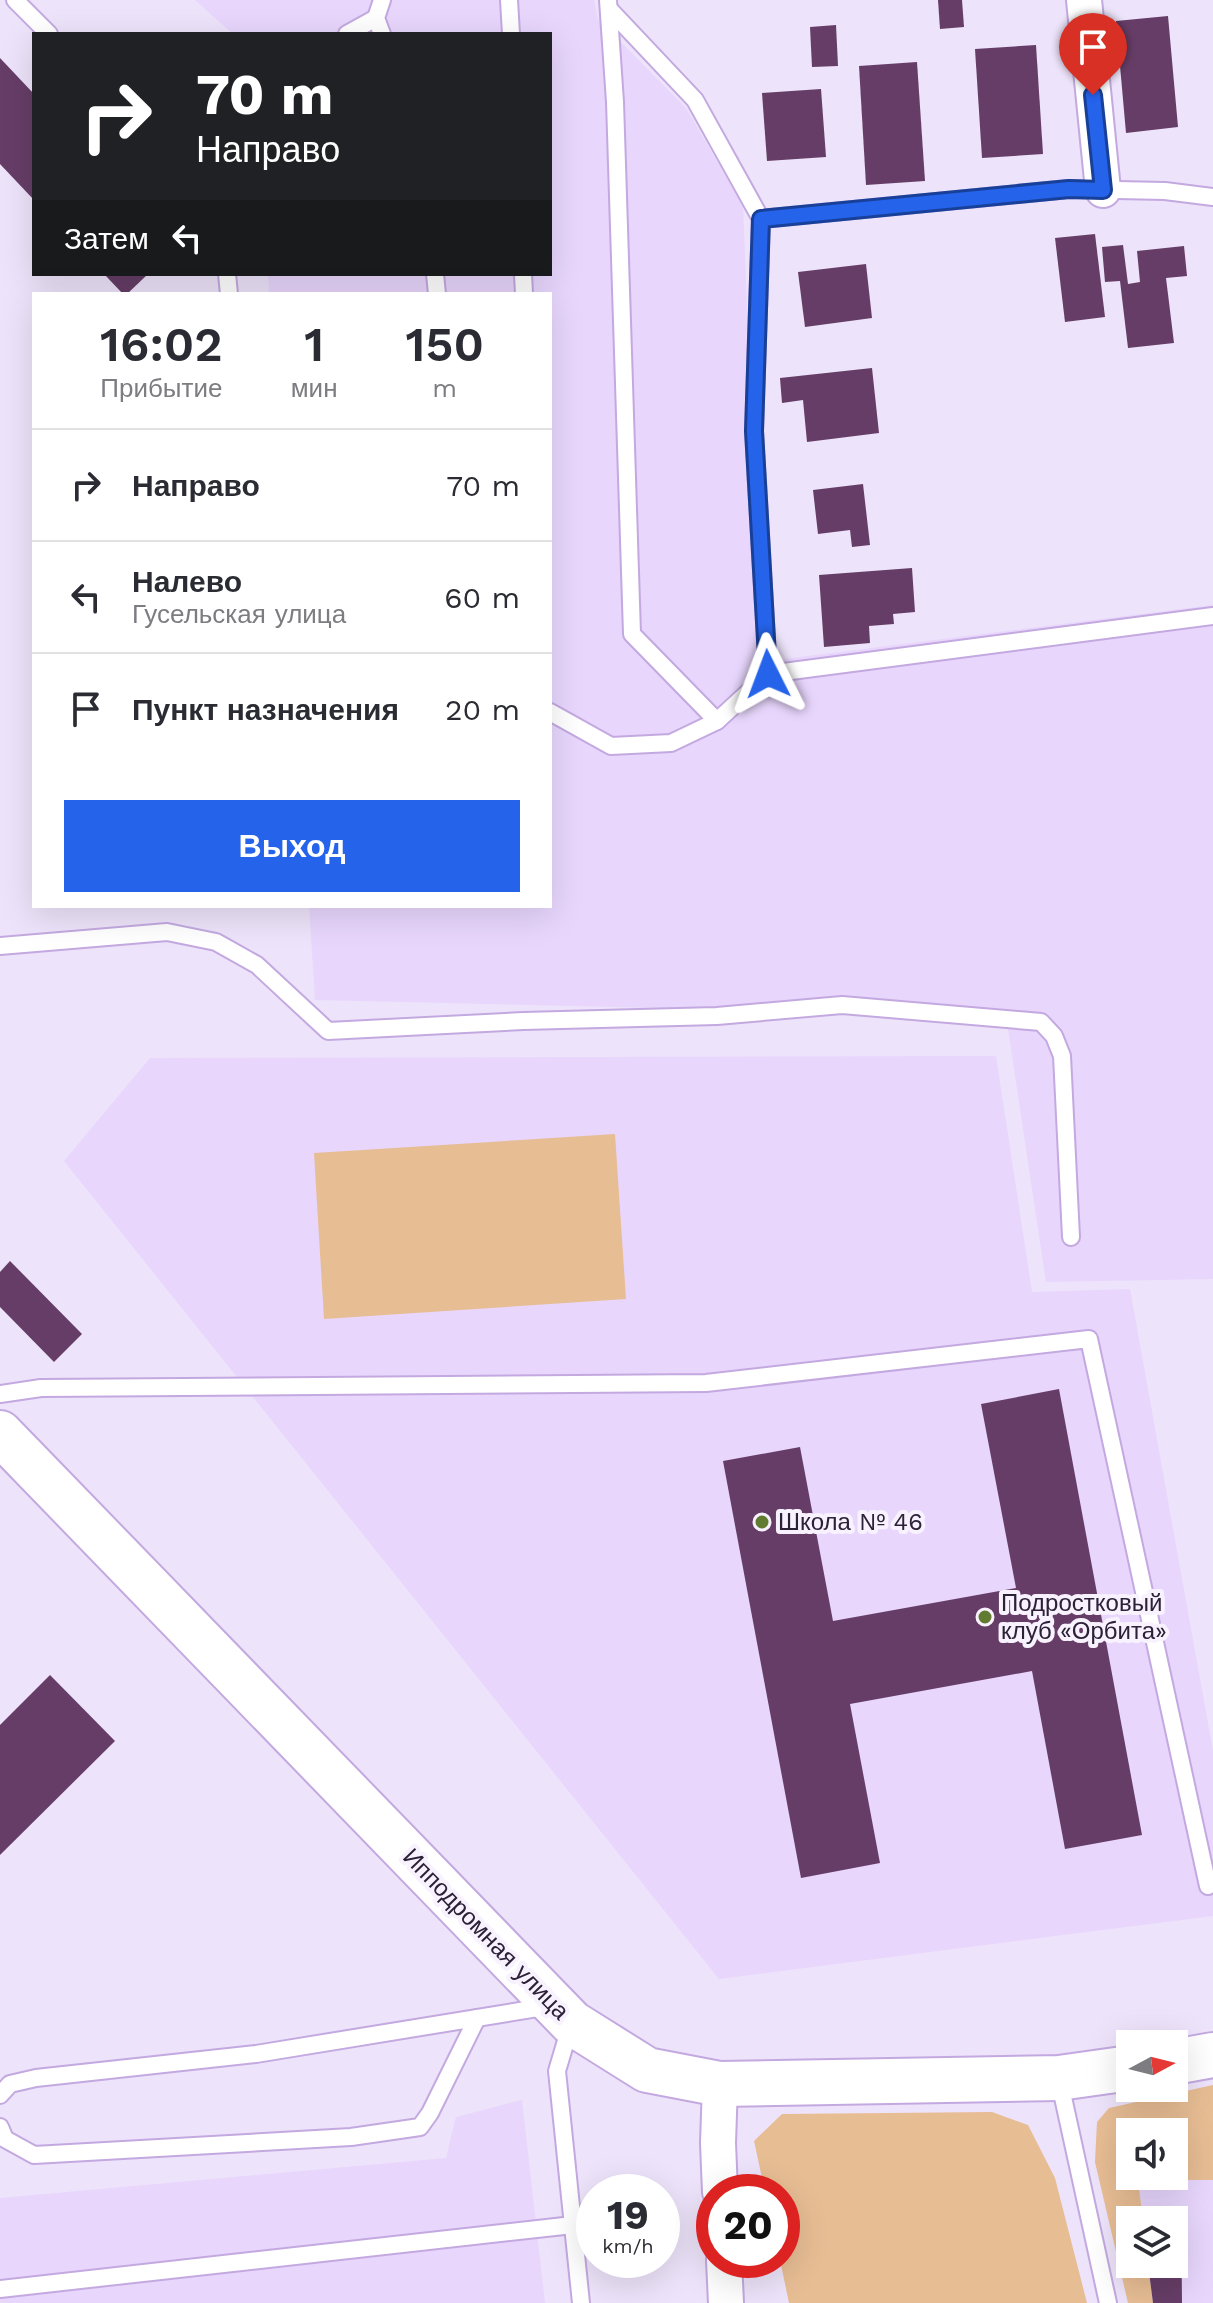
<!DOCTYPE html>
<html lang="ru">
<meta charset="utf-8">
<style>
:root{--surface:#fff;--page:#f2f2f3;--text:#2b2b33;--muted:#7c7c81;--line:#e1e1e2;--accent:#2563eb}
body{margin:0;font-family:"Work Sans",sans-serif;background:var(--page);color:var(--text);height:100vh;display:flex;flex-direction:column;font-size:30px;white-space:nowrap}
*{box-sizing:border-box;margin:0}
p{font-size:26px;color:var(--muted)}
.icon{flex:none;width:44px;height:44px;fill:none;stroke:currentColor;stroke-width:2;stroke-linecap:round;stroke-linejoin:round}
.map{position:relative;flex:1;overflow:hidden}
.sheet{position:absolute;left:32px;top:292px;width:520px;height:616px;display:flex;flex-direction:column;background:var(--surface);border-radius:0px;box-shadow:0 8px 32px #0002}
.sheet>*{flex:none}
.guide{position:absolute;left:32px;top:32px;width:520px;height:244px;border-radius:0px;box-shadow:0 8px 32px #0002;background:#202124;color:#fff;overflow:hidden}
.needle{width:52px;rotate:83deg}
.controls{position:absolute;left:1116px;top:2030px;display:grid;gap:16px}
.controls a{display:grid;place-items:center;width:72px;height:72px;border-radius:0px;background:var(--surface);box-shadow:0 8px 32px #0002;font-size:40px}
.speed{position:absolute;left:576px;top:2174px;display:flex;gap:16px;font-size:40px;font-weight:700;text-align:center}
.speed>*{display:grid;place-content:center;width:104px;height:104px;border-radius:50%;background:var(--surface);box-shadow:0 8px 32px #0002;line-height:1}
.speed small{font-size:20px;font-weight:400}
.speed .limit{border:12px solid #d22;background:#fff;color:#111}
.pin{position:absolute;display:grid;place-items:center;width:68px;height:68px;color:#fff;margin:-82px -34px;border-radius:50% 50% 50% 0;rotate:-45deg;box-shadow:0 0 8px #0007}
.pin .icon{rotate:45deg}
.me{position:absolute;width:88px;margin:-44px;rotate:357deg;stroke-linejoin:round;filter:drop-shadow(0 0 6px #0008)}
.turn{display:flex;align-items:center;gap:28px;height:168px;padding:0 32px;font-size:36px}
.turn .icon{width:104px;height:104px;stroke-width:2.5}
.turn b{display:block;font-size:56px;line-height:68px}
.then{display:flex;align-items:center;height:76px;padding:0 32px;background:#0003;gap:16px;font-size:30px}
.eta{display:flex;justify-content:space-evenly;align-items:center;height:136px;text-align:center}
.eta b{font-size:48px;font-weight:600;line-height:56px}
.primary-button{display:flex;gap:16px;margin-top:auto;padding:16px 32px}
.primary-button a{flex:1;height:92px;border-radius:0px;background:var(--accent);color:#fff;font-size:32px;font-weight:600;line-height:92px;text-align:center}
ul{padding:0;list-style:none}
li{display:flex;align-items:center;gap:24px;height:112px;padding:0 32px;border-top:2px solid var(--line)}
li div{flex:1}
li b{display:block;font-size:30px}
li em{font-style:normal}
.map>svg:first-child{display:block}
</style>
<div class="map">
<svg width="1213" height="2303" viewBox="0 0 1213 2303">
<rect width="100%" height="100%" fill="#ede3fa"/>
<g fill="#e8d6fd">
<path d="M195,0H594L598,19L686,108L743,206L761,662L1213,605V1279L1046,1282L1006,1016L315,1000L309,906H550V294H269L268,274H550V34H233Z"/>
<path d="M996,1056L1032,1292L1130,1289L1213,1751V1916L719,1979L64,1161L150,1058Z"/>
<path d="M522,2100L545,2303H0V2198L446,2158L456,2117Z"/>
<path d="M1138,2180H1213V2303H1153L1174,2264V2220H1143Z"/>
</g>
<g fill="#e7bd94" fill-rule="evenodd">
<path d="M615,1134L626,1299L324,1319L314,1153Z"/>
<path d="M1213,2085V2180H1138L1143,2220H1130V2264H1148L1153,2303H1128L1095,2162L1097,2122L1109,2108ZM1130,2132H1174V2176H1130Z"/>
<path d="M992,2112L1028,2125L1055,2178L1087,2303H789L780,2260H782V2192H765L754,2141L782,2114Z"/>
</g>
<g fill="#663d67">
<path d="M938,0H962L964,27L940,29Z"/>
<path d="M1168,16L1178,127L1126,133L1116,21Z"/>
<path d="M836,25L838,66L812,67L810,27Z"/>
<path d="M1036,45L1043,154L982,158L975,49Z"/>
<path d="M0,58L34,94V200L0,164Z"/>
<path d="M917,62L925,181L866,185L859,66Z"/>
<path d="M821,89L826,157L767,161L762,93Z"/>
<path d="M1095,234L1105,317L1065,322L1055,238Z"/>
<path d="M1123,245L1128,284L1140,282L1137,251L1184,246L1187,276L1166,278L1174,343L1128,348L1120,281L1105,282L1102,247Z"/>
<path d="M866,264L872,318L805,327L798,272Z"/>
<path d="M104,274H148L127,294H123Z"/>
<path d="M872,368L879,433L807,442L803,400L782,403L780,378Z"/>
<path d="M863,484L870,545L852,547L850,530L818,534L813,490Z"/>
<path d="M912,568L915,612L893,614L894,624L869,626L870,643L824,647L819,575Z"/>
<path d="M10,1261L82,1334L54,1362L0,1307V1272Z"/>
<path d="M1059,1389L1142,1835L1065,1849L1032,1671L850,1704L880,1863L801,1878L723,1461L800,1447L833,1621L1016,1588L981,1404Z"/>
<path d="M50,1675L115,1741L0,1855V1725Z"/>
<path d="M1181,2207L1182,2303H1153L1148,2264H1174V2220H1143L1141,2210Z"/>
</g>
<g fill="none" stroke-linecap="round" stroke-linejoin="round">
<g stroke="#c3a9e0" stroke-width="20">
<g id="lane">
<path d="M15,0L49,34"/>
<path d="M509,0L511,34"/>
<path d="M608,0L615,102L632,634L717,721L768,674L1213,616"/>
<path d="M611,11L695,100L761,219L754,431L768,674"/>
<path d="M347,34L376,18"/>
<path d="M382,34L376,18L382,0"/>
<path d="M761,219L1069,189L1165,191L1213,197"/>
<path d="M227,274L229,294"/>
<path d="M435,274L437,294"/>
<path d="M523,274L524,294"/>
<path d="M550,712L611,746L671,743L717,721"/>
<path d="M0,946L167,932L216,942L257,965L328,1031L523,1021L717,1016L842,1005L1041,1022L1054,1036L1062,1056L1071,1237"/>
<path d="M0,1394L41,1388L706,1383L1089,1339L1208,1886"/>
<path d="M571,2024L557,2071L581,2303"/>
<path d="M1059,2079L1108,2303"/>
<path d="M0,2095L10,2084L36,2078L256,2054L550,2006"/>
<path d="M0,2127L5,2139L34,2155L351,2137L420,2127L430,2113L477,2018"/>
<path d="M0,2289L573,2225"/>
</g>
</g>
<g stroke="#c3a9e0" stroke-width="38">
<g id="street">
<path d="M1084,0L1103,190"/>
<path d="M720,2084L718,2143L720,2192"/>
<path d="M724,2260L726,2303"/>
</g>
</g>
<g stroke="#c3a9e0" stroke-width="48">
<g id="secondary">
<path d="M0,1433L572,2023L647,2070L720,2084L1059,2078L1130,2068"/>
<path d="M1174,2062L1213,2055"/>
</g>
</g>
<use href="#lane" stroke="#fff" stroke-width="16"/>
<use href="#street" stroke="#fff" stroke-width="34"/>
<use href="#secondary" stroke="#fff" stroke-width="44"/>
</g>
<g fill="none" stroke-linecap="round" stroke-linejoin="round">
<g stroke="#184099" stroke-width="20">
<path id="route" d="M768,674L754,431L761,219L1069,189L1103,190L1093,95"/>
</g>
<use href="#route" stroke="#2563eb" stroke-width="14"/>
</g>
<g fill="#617c30" stroke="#f8f2fe" stroke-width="3">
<circle cx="762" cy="1522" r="8"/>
<circle cx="985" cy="1617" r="8"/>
</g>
<g text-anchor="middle" stroke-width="8" stroke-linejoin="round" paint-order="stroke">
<g font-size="24" fill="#2c2137" stroke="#f8f2fe" text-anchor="start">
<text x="778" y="1530">Школа № 46</text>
<text x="1001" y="1611">Подростковый<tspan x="1001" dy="28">клуб «Орбита»</tspan></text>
</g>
<g font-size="24" fill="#2c2137" stroke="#f8f2fe">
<text transform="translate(486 1934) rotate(46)" y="8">Ипподромная улица</text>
</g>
</g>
</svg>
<div class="controls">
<a><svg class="needle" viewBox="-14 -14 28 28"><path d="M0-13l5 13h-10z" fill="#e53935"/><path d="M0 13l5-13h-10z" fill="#7c7c81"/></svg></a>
<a><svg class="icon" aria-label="sound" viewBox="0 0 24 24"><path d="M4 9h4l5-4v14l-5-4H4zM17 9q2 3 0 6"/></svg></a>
<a><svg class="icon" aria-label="layers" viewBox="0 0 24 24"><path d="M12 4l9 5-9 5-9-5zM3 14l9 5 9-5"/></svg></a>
</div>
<div class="speed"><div>19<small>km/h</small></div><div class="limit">20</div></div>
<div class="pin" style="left:1093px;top:95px;background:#d93025"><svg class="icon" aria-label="arrive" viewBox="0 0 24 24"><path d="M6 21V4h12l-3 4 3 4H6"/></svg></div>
<svg class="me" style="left:768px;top:674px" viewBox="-20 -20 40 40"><path d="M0-17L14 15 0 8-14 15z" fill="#2563eb" stroke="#fff" stroke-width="4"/></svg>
<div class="guide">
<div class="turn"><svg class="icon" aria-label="right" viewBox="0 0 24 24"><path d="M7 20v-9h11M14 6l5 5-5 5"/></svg><div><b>70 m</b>Направо</div></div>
<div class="then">Затем<svg class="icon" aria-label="left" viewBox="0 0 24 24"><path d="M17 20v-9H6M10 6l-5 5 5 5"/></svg></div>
</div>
<section class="sheet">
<div class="eta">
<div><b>16:02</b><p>Прибытие</p></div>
<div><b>1</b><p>мин</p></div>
<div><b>150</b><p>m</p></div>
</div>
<ul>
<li><svg class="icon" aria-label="right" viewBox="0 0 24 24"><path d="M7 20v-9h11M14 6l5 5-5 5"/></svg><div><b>Направо</b></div><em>70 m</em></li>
<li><svg class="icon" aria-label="left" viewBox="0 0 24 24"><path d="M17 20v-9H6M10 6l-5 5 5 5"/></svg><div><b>Налево</b><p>Гусельская улица</p></div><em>60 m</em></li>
<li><svg class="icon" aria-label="arrive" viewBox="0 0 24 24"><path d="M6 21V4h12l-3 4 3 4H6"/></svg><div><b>Пункт назначения</b></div><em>20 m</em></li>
</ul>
<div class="primary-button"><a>Выход</a></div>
</section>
</div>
